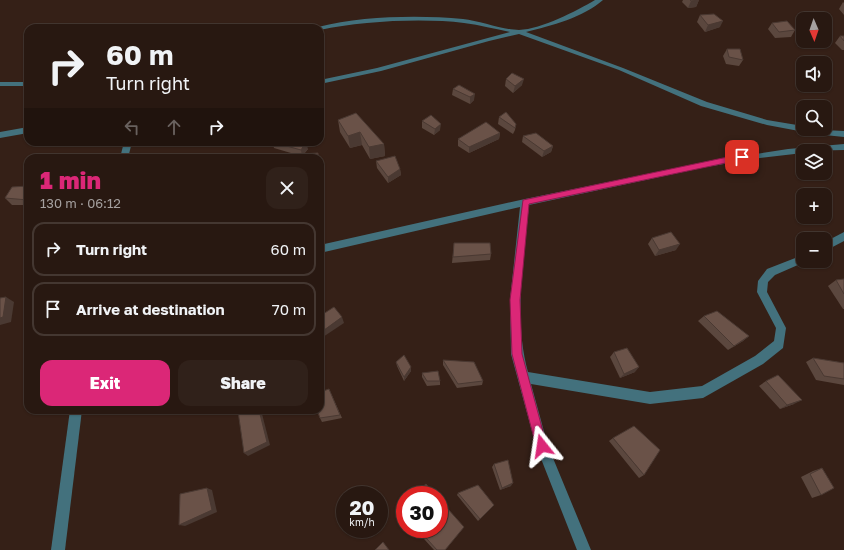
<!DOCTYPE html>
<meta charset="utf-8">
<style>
:root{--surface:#281811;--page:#30211a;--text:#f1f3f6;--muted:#a5a09f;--line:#443731;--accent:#db2777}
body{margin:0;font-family:"Golos Text",sans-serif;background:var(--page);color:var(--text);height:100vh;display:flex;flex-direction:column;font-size:15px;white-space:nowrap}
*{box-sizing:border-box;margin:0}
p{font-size:13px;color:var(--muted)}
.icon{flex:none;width:22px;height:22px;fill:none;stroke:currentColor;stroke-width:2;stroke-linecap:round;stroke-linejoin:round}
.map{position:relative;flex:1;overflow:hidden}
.details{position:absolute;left:24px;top:154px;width:300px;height:260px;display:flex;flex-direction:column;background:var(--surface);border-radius:12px;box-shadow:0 1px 3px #0004,0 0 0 1px var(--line)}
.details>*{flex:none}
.hud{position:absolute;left:24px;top:24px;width:300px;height:122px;border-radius:12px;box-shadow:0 1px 3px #0004,0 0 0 1px var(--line);background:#281811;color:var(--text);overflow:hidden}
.needle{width:26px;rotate:178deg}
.tools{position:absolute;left:796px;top:12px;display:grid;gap:8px}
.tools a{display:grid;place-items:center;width:36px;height:36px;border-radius:8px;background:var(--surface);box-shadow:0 1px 3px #0004,0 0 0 1px var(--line);font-size:20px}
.speed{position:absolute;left:336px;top:486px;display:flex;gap:8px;font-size:20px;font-weight:700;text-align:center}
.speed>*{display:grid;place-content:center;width:52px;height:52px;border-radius:50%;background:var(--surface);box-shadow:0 1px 3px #0004,0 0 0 1px var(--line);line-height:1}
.speed small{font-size:10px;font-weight:400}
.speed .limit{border:6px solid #d22;background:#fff;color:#111}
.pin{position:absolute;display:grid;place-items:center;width:34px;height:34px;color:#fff;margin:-17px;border-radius:8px;box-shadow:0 2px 6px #0006}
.me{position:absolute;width:44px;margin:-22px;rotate:345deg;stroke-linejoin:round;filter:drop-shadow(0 0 3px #0008)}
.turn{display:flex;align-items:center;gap:14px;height:84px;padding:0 16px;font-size:18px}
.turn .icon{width:52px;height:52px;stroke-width:2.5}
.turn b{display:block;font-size:28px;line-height:34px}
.lanes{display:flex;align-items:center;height:38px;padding:0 16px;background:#0003;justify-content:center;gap:20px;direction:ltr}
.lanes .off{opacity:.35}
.round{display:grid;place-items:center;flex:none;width:42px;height:42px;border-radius:12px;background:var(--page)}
.headline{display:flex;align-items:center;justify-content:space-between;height:68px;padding:0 16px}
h1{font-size:24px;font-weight:800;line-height:30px;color:var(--accent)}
.primary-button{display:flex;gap:8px;margin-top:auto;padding:8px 16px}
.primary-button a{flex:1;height:46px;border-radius:12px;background:var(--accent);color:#fff;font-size:16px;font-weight:800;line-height:46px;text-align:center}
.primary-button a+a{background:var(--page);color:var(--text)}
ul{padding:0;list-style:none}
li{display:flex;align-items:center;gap:12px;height:54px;margin:0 8px 6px;padding:0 8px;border:2px solid var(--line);border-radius:12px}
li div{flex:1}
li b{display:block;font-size:15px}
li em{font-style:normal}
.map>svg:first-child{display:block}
</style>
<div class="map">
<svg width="844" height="550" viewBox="0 0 844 550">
<rect width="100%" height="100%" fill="#352017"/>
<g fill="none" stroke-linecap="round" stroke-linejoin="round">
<g fill="#43717d" fill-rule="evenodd">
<path d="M595,0H603C584,17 551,26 526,32L623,68L707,102L767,120L803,126V129L844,131V137L815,134L767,125L701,106L619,70L519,34L489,41L381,71L320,84V80L377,68L510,32C495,29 480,25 464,23C423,18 361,21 320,30V28H317L318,27C362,16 418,15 463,19C480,21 504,30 519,30C542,29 576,11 595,0Z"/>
<rect x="0" y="82" width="28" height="4"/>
<path d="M28,127V133L0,138V132Z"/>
<path d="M124,142H132L128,158H120Z"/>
<path d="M844,144V150L803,151V153L760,158L706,167L529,205C524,259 513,318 528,372L650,392L702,386L755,356L774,341L776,328L757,292L758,281L767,269L803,255V261H807L775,275L768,282L767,292L786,328L783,348L763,364L703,398L650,404L531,384L548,446L591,550H577L536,446L511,354L510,300L520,207L320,253V245L525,199L706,162L788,149Z"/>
<path d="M844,232V241L825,251V242Z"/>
<path d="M70,410H82L65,550H51Z"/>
</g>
</g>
<g fill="#5b473e">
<path d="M683,0H699L696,7L688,8L682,2Z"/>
<path d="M843,2L844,3V15L839,9Z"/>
<path d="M700,15L720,27L705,32L697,22Z"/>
<path d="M772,23L795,30L791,37L775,38L768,29Z"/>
<path d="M840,36H844V50H842L835,43Z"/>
<path d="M727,49L743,60L739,66L726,64L723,56Z"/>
<path d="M506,79L522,85L513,93L505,86Z"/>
<path d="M459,85L474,100L470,104L452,95L453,89Z"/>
<path d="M499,117L516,124L515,130L513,134L498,124Z"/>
<path d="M338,120L384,144L385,156L370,159L362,145L350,148L340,132Z"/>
<path d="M422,121L440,130L434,135L422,128Z"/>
<path d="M500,133L499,139L469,153L458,146V139Z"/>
<path d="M523,136L553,146L551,152L542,157L522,142Z"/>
<path d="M272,142L308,149L304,154L318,153L319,158H302L301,156L274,148Z"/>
<path d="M376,161L400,169L401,175L388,183L377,168Z"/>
<path d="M28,186V205H12L5,198Z"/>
<path d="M652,238L676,250L655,256L648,244Z"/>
<path d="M454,243L491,254L490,260L452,263Z"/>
<path d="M844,279V309H843L828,286L836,280Z"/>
<path d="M704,316L749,336L743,341L728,350L698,321Z"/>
<path d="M614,352L635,372L620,378L610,357Z"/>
<path d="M813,358L844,363V385L816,380L806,362Z"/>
<path d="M443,360L483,381L482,385L457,388L443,365Z"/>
<path d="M396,362L411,371L404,381L397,366Z"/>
<path d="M422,373L440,381V385L427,386L422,377Z"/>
<path d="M766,381L794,404L780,409L759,386Z"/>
<path d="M329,389L342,418L322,422L320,418Z"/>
<path d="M613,438L644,475L639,478L609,441Z"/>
<path d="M494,464L511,486L500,490L492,467Z"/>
<path d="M822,468L821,495L812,498L801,477L813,471Z"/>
<path d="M458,493L494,505L478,521L457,495Z"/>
<path d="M405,501V517L399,510L398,506Z"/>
<path d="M464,527L445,550H434L415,529H439Z"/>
</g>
<g fill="#4a3932">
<path d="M699,0L696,7L688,8L691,1Z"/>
<path d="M723,21L720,27L705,32L708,25Z"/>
<path d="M524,79L522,85L513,93L515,86Z"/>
<path d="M475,94L474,100L470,104V97Z"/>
<path d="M441,124L440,130L434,135L435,129Z"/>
<path d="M360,132L362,145L350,148L348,136Z"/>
<path d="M500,133L499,139L469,153V147Z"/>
<path d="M306,142L308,149L302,156L301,150Z"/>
<path d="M384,144L385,156L370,159L369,147Z"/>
<path d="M553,146L551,152L542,157L544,151Z"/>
<path d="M400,169L401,175L388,183V177Z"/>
<path d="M680,244L676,250L655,256L659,250Z"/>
<path d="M6,297L14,302L11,322L0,325V318Z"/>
<path d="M342,317L344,323L320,339V333Z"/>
<path d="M749,336L743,341L728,350Z"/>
<path d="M411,367V371L404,381V377Z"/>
<path d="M639,367L635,372L620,378L624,374Z"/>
<path d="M802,400L794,404L780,409L787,405Z"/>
<path d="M259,410H261L270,445L248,456L244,453Z"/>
<path d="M513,483L511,486L500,490L502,488Z"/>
<path d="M207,488L212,490L217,512L185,526L179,525Z"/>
</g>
<g fill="#6a5248" stroke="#4a3932">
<path d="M690,0H699L691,1Z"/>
<path d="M714,14L723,21L708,25L700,15Z"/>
<path d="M787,21L795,30L779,32L772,23Z"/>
<path d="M840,36H844V41Z"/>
<path d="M727,49H740L743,60L729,57Z"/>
<path d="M512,73L524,79L515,86L506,79Z"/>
<path d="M459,85L475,94L470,97L453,89Z"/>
<path d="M506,112L516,124L515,128L499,117Z"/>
<path d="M356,113L384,144L369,147L360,132L348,136L338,120Z"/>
<path d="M431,115L441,124L435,129L422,121Z"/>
<path d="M486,122L500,133L469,147L458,139Z"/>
<path d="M536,133L553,146L544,151L523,136Z"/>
<path d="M272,142H306L301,150Z"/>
<path d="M318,153V158H302L300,154Z"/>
<path d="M395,156L400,169L388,177L376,161Z"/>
<path d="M28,186V200L5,198L12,187Z"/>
<path d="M671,232L680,244L659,250L652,238Z"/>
<path d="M454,243H490L491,254L453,257Z"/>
<path d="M844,279V294L836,280Z"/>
<path d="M6,297L3,317L0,318V298Z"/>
<path d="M334,307L342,317L320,333V316Z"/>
<path d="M717,311L749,336L734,346L704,316Z"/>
<path d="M627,348L639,367L624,374L614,352Z"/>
<path d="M404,355L411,367L404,377L396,362Z"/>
<path d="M813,358L844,363V379L824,376Z"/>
<path d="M443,360L474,362L483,381L458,384Z"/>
<path d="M438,371L440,381H427L422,373Z"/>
<path d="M778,375L802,400L787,405L766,381Z"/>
<path d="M329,389L340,415L320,418L317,410H320V392Z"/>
<path d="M241,410H259L267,442L244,453L238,411Z"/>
<path d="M634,426L660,450L644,475L613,438Z"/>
<path d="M508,460L513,483L502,488L494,464Z"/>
<path d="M822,468L834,488L821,495L810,474Z"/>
<path d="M426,484L436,495H412Z"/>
<path d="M478,485L494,505L480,519L458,493Z"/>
<path d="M207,488L212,510L179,525L180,494Z"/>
<path d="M439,499L464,527L445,550H437L418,529H439Z"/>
<path d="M405,501V515L398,506Z"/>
<path d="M383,542L389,550H375Z"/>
</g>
<path fill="#db2777" stroke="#8e194d" d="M742,154L746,157L745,159L529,204L520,300L522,354L547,446L546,450L542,451L537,450L512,354L510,300L523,200Z"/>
</svg>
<div class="tools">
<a><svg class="needle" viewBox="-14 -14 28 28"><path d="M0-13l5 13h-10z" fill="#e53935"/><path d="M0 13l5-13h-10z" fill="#a5a09f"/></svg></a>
<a><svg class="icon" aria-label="sound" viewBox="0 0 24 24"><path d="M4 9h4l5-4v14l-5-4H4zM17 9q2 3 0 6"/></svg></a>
<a><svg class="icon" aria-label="search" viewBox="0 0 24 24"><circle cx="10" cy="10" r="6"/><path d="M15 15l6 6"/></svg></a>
<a><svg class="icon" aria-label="layers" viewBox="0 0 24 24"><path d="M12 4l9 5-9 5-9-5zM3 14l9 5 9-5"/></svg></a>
<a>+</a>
<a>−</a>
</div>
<div class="speed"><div>20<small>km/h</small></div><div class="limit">30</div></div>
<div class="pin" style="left:742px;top:157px;background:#d93025"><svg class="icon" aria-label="arrive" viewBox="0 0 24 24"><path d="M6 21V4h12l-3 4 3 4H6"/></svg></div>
<svg class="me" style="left:542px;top:446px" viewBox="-20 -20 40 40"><path d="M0-17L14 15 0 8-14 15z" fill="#db2777" stroke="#fff" stroke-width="4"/></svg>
<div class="hud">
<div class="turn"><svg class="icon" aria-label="right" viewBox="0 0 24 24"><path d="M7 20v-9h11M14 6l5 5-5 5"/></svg><div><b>60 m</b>Turn right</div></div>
<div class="lanes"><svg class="icon off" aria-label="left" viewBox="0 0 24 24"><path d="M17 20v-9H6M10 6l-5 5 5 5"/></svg><svg class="icon off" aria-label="ahead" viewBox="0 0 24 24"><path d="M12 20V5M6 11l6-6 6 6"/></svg><svg class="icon" aria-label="right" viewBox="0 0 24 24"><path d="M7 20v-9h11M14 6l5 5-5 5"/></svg></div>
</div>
<section class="details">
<div class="headline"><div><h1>1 min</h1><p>130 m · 06:12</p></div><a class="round"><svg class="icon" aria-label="close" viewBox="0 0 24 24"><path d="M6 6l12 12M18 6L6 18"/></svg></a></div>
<ul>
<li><svg class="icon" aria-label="right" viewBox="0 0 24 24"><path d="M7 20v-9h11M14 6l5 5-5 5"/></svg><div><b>Turn right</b></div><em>60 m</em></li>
<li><svg class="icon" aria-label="arrive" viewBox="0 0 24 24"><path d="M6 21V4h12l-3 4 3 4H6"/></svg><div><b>Arrive at destination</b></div><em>70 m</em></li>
</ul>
<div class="primary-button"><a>Exit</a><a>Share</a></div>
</section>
</div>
